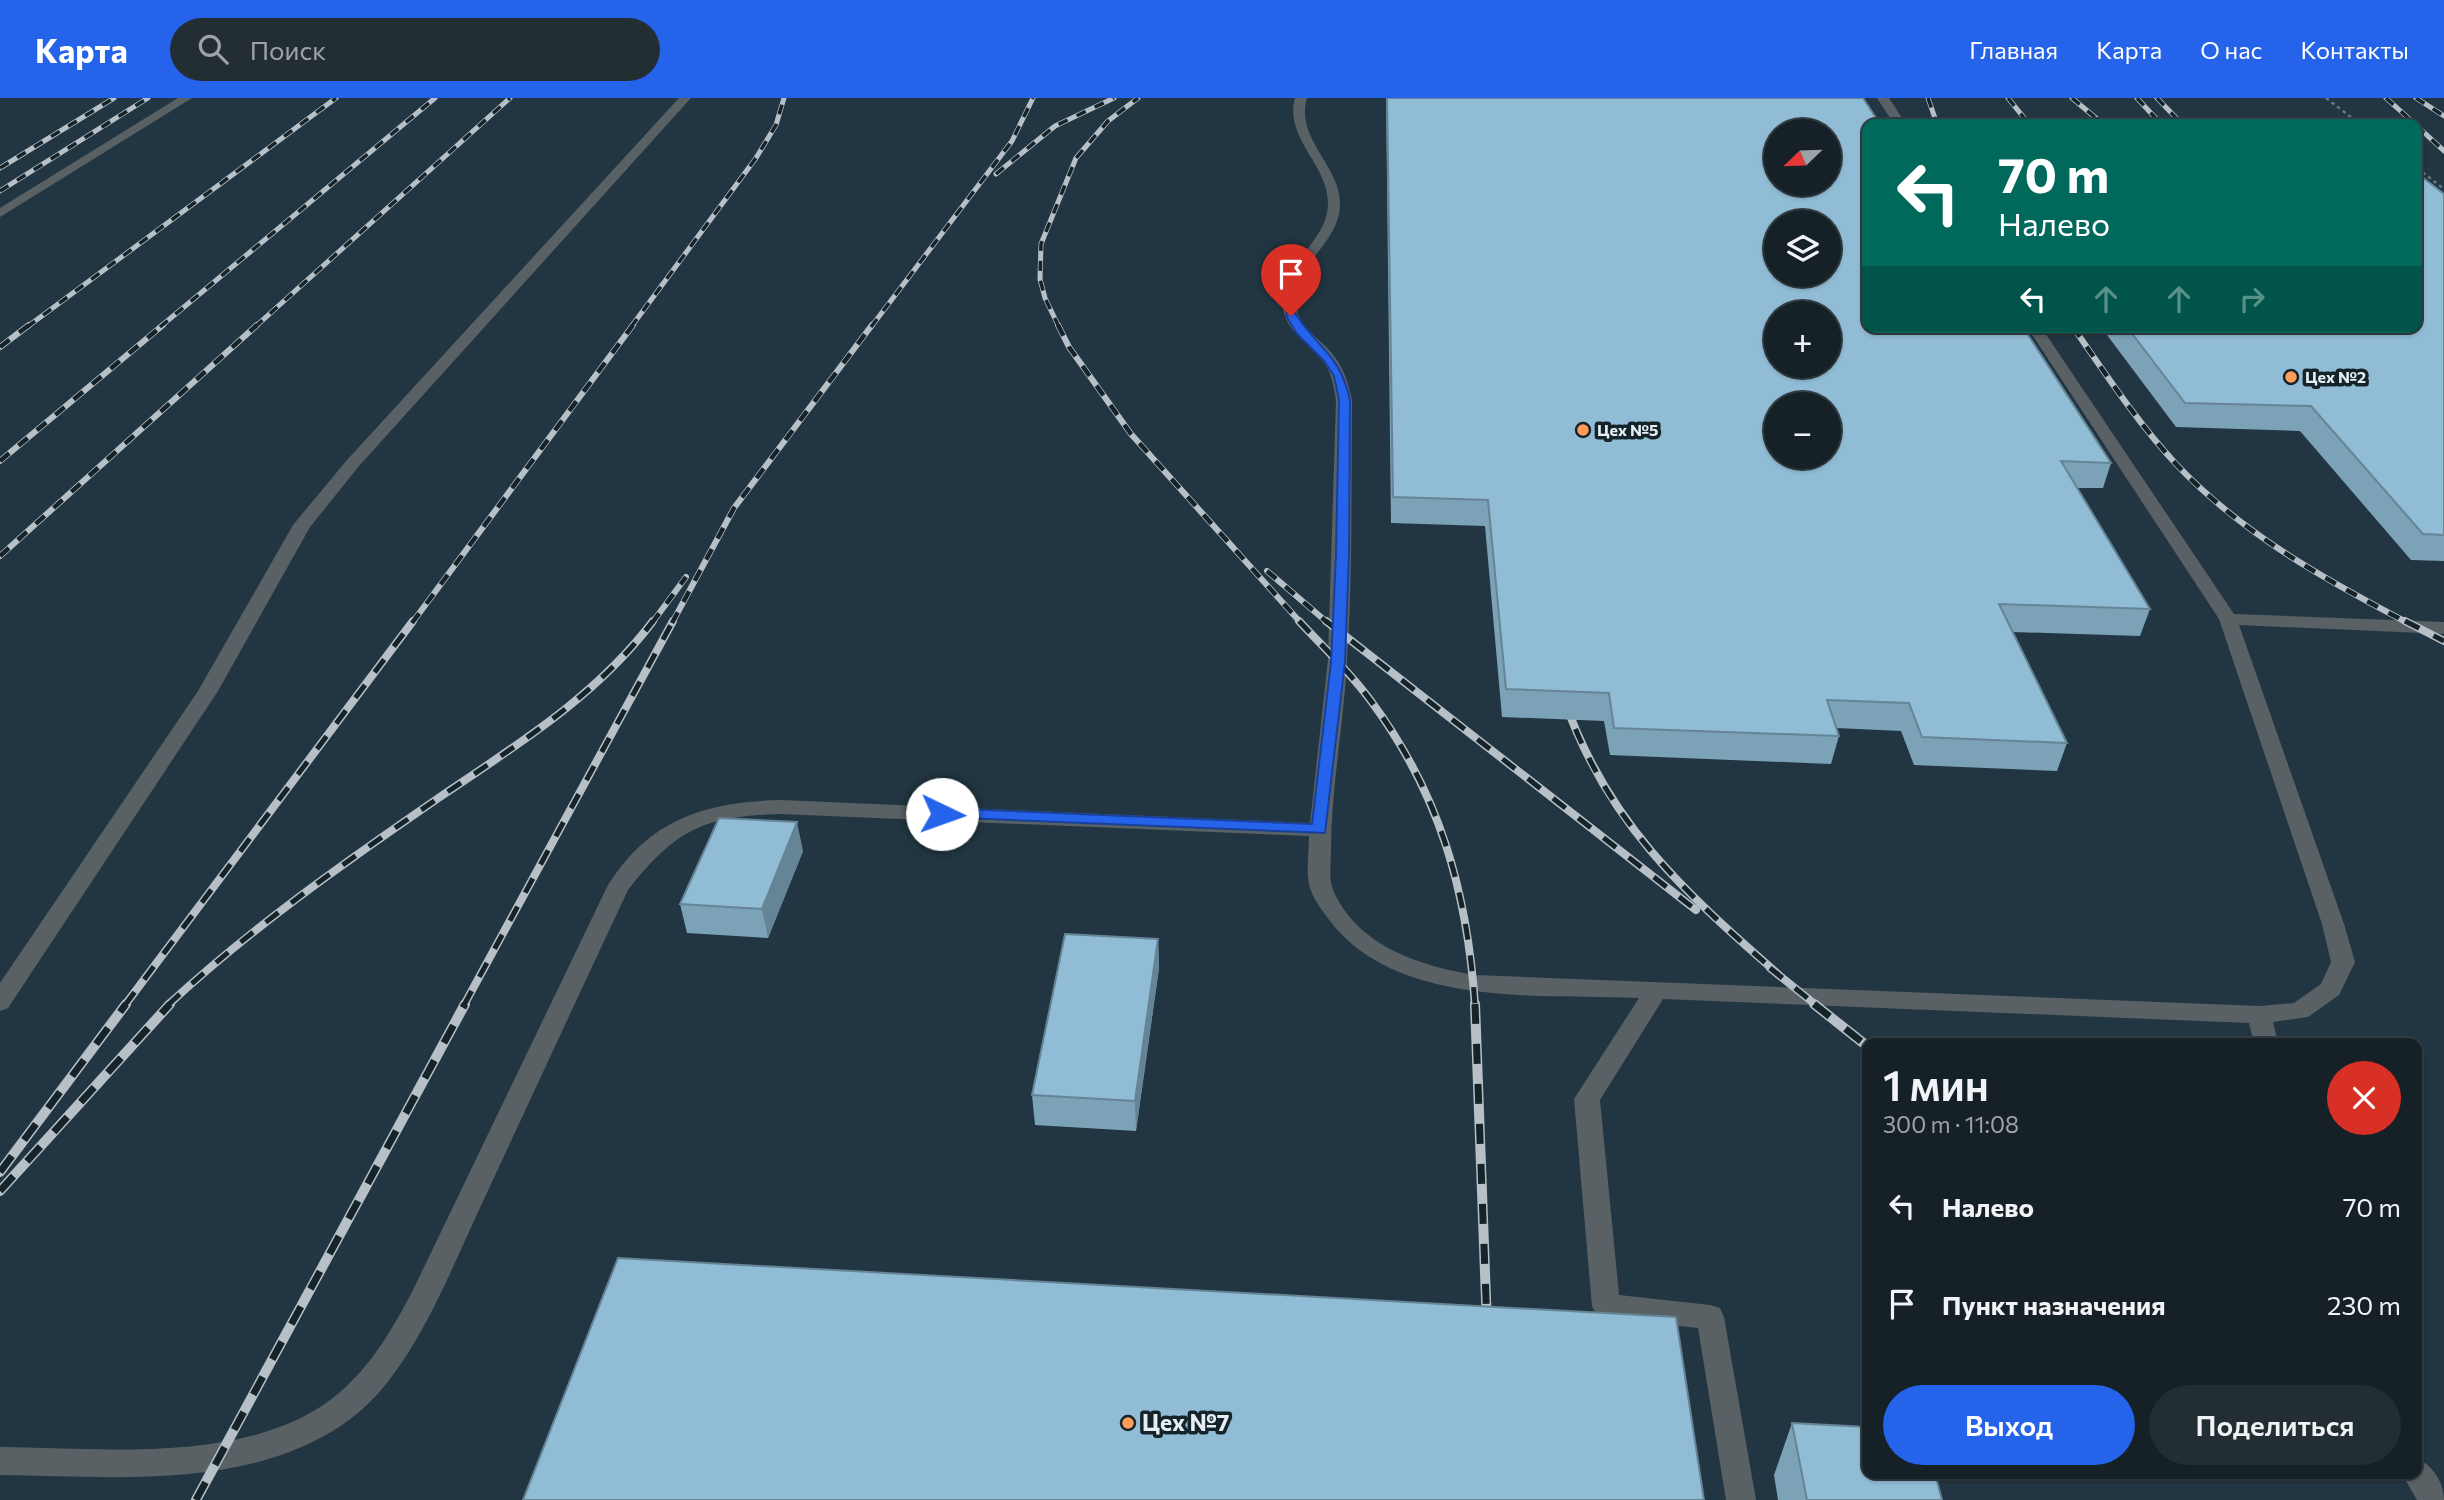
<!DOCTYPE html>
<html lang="ru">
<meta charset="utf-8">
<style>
:root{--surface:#162127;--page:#232e33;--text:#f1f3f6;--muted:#9ea3a7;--line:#353e44;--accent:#2563eb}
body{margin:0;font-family:Commissioner,sans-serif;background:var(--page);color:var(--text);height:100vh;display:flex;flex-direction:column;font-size:26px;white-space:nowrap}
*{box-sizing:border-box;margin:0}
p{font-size:23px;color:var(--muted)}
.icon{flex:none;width:38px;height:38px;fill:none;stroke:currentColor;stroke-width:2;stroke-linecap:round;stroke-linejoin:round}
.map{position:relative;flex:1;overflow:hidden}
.drawer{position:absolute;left:1862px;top:940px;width:560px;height:441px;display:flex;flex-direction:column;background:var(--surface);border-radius:14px;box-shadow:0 2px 5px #0004,0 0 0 2px var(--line)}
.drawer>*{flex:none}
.guide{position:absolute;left:1862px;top:21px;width:560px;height:214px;border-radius:14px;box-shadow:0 2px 5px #0004,0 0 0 2px var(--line);background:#00695c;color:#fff;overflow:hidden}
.needle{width:46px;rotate:247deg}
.fabs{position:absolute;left:1764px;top:21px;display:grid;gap:14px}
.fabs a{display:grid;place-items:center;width:77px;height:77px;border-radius:50%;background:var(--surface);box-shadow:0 2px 5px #0004,0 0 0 2px var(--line);font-size:35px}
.pin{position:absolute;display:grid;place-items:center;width:60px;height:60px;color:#fff;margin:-72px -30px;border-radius:50% 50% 50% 0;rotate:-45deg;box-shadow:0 0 7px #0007}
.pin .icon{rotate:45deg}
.me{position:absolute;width:77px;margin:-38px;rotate:93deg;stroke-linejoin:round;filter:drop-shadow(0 0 5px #0008)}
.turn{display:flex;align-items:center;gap:24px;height:147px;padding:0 21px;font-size:32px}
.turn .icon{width:91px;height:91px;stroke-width:2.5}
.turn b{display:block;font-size:49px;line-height:60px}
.lanes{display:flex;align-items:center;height:66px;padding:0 21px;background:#0003;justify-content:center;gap:35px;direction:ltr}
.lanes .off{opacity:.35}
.round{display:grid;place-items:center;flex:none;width:74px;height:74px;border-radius:37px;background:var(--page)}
.summary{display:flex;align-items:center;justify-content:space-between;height:119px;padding:0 21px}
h1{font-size:42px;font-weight:600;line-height:52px}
.primary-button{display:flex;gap:14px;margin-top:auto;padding:14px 21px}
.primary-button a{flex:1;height:80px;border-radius:42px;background:var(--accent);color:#fff;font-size:28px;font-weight:600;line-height:80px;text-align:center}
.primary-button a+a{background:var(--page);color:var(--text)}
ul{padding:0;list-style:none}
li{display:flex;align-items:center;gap:21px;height:98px;padding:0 21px}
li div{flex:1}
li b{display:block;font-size:26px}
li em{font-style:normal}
header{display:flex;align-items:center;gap:42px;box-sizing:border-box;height:98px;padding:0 35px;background:var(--accent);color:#fff}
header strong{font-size:33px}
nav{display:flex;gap:38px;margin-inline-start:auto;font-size:24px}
.search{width:490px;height:63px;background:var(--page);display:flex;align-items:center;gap:18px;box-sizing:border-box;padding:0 24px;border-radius:38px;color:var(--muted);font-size:26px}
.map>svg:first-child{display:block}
</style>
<header>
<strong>Карта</strong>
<div class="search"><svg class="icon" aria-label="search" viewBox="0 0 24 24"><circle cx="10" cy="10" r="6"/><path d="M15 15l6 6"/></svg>Поиск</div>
<nav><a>Главная</a><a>Карта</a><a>О нас</a><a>Контакты</a></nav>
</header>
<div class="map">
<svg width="2444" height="1402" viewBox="0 0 2444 1402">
<rect width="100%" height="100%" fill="#1e2c34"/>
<path fill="#213642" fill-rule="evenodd" d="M3,0H2444V1402H0V2ZM1867,26H2417V229H1867ZM1776,33H1829V86H1776ZM1776,124H1829V177H1776ZM1776,215H1829V268H1776ZM1776,306H1829V359H1776ZM1867,945H2417V1376H1867Z"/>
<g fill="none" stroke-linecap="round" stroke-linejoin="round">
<g stroke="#6a767d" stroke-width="2.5" stroke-dasharray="3.5 3.5" stroke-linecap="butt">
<path d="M2326,0L2360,26"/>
<path d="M2417,70L2444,91"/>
</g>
<g fill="#5a6165" fill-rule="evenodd">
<path d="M178,0H192L0,119V110Z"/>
<path d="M679,0H691L359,368L310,429L218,593L8,910L0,913V885L198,593L293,427L347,362Z"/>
<path d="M1295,0H1307C1295,41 1339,66 1340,105C1341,147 1288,167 1297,212C1300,230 1319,240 1330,253C1343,268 1348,283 1352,302C1351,389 1353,476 1347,562C1344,626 1331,689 1331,752C1331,767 1328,781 1334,794C1359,849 1421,868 1475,877L2259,908L2294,905L2321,886L2331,864L2322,826L2219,521L2027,229H2041L2234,516L2444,524V536L2239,527L2344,826L2355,864L2339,897L2308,919L2273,924L2278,945H2254L2249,925L1663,901L1600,1002L1619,1197L1710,1207L1720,1210L1724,1219L1756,1402H1726L1698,1230L1606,1220L1596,1216L1592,1208L1574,1001L1639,900C1540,896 1397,910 1330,823C1322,812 1312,800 1309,786C1306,772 1309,754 1309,738L781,716C704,718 676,731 628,792C580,894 533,996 485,1099C456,1160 431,1227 390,1281C372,1305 349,1325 322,1339C226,1391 105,1378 0,1377V1349C104,1350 255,1367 339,1295C372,1267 393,1230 413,1192L607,789C649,721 705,704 781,702L1310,725L1328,562L1336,302C1334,290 1332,277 1325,266C1312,247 1287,235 1283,211C1275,167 1328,147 1328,105C1328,66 1284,41 1295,0Z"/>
<path d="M1877,0H1889L1906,26H1894Z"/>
<path d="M2417,1361C2433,1367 2444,1385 2444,1402H2417L2402,1376H2417Z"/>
</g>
<g stroke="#b6c0c6" stroke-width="5">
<g id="rail-far3">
<path d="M1928,0L1937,26"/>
<path d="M2008,0L2029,26"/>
<path d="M2072,0L2103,26"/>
<path d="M2137,0L2161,26"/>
<path d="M2157,0L2182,26"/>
<path d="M2386,0L2415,26"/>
<path d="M2416,0L2444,18"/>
<path d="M2417,28L2444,53"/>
<path d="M0,70L114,0"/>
<path d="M996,76L1055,28L1114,0"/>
<path d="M0,93L148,0"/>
<path d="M27,229L336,0"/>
<path d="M160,229L435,0"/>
<path d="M255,229L510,0"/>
<path d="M631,229L756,60L776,27L784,0"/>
<path d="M871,229L1012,43L1033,0"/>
<path d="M1059,229L1045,200L1040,181L1041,146L1076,60L1108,23L1138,0"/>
</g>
</g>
<g stroke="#b6c0c6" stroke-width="6">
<g id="rail-far2">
<path d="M1058,227L1069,249L1131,336L1301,525"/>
<path d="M2073,229C2105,275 2137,324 2176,366C2241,435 2324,481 2408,525"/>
<path d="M0,249L29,227"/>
<path d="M0,363L163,227"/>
<path d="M0,458L257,227"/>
<path d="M1267,473L1328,525"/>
<path d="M412,525L633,227"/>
<path d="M652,525L686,479"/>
<path d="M672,525L734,410L872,227"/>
</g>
</g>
<g stroke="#b6c0c6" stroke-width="8">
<g id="rail-far1">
<path d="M1299,523C1323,549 1350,574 1371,603C1440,696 1467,793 1475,907"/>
<path d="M1326,523L1696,812"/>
<path d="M2405,523L2444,543"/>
<path d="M1564,601C1606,723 1683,793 1778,876"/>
<path d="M1770,870L1816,907"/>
<path d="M125,907L413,523"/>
<path d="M168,907C251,830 344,765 437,701C515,648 596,599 653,523"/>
<path d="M464,907L673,523"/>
</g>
</g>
<g stroke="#b6c0c6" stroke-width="10">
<g id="rail">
<path d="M1475,906L1487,1228"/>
<path d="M1814,906L1867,948"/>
<path d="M0,1074L126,906"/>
<path d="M0,1093L170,906"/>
<path d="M196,1402L465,906"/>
</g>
</g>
<use href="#rail-far3" stroke="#15232a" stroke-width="3.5" stroke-dasharray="10" stroke-linecap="butt"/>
<use href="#rail-far2" stroke="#15232a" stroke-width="4.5" stroke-dasharray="12" stroke-linecap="butt"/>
<use href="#rail-far1" stroke="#15232a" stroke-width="5" stroke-dasharray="16" stroke-linecap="butt"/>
<use href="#rail" stroke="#15232a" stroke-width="7" stroke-dasharray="20" stroke-linecap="butt"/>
</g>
<g fill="#7ca2b7">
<path d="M1386,0H1863L1867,229L2111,365L2103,390H2077L2150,511L2140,538L2013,534L2067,645L2057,673L1914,667L1901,633L1836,630L1839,638L1831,666L1610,657L1604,623L1502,619L1485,428L1391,425Z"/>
<path d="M2444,96V463L2411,462L2300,333L2176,329L2101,229H2417Z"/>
<path d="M803,753L768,840L687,835L680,806Z"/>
<path d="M1158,841L1159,870L1136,1033L1035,1027L1032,997Z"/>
<path d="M1792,1325L1942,1402H1778L1774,1377Z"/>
</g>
<g fill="#658495">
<path d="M797,724L803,753L768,840L762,811Z"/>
<path d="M1158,841L1159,870L1136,1033L1135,1003Z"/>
</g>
<g fill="#90bcd5" stroke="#658495" stroke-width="2" fill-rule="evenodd">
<path d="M1387,0H1863L1880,26H1867V229H2023L2111,365L2061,363L2150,511L1999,506L2067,645L1922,639L1909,605L1827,602L1839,638L1614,630L1609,595L1506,591L1488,402L1393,399ZM1776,33H1829V86H1776ZM1776,124H1829V177H1776ZM1776,215H1829V268H1776ZM1776,306H1829V359H1776Z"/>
<path d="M2417,75L2444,96V437L2423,436L2311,308L2185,305L2127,229H2417Z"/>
<path d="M719,720L797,724L762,811L680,806Z"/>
<path d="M1065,836L1158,841L1135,1003L1032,997Z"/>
<path d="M618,1160L1676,1219L1704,1402H523Z"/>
<path d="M1792,1325L1867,1329V1376H1935L1942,1402H1807Z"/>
</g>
<path fill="#2563eb" stroke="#184099" stroke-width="2" d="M1287,215H1295C1318,251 1340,256 1350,302L1349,456L1345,564L1325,735L937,719L934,716L942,710L1312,726L1331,564L1336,456L1339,302L1334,278L1324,263L1297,236L1286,218Z"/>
<g fill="#fe9c58" stroke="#15232a" stroke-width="2.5">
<circle cx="2291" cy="279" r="7"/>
<circle cx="1583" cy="332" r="7"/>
<circle cx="1128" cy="1325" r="7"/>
</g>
<g text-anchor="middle" stroke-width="7" stroke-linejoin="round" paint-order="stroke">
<g font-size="16" font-weight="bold" fill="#e5eef3" stroke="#15232a" text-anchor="start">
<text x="2305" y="285">Цех №2</text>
<text x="1597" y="338">Цех №5</text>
</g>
<g font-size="23" font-weight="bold" fill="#e5eef3" stroke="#15232a" text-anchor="start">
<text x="1142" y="1333">Цех №7</text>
</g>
</g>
</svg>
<div class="fabs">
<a><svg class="needle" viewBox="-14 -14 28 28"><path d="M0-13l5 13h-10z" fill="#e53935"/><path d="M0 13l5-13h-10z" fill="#9ea3a7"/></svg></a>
<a><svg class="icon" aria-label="layers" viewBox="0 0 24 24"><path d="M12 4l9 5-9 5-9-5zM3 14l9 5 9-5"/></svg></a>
<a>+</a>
<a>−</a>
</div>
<div class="pin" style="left:1291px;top:218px;background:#d93025"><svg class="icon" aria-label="arrive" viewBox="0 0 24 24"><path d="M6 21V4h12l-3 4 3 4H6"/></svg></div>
<svg class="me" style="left:942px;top:716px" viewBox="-20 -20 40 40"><circle r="19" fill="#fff"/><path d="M0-13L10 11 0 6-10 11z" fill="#2563eb"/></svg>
<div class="guide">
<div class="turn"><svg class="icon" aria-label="left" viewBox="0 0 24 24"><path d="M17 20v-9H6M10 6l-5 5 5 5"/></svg><div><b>70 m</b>Налево</div></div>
<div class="lanes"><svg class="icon" aria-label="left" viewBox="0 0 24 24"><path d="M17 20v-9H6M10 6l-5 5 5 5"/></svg><svg class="icon off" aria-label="ahead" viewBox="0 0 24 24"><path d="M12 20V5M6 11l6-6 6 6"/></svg><svg class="icon off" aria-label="ahead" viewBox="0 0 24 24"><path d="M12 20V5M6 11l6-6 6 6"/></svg><svg class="icon off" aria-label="right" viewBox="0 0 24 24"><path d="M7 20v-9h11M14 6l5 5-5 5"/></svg></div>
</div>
<section class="drawer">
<div class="summary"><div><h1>1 мин</h1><p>300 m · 11:08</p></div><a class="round" style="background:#d93025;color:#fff"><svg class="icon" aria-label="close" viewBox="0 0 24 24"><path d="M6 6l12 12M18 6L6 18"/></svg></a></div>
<ul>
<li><svg class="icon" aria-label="left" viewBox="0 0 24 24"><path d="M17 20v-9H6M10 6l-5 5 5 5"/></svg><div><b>Налево</b></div><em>70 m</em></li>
<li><svg class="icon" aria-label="arrive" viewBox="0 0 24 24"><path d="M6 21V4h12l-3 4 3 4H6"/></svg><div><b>Пункт назначения</b></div><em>230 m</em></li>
</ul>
<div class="primary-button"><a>Выход</a><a>Поделиться</a></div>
</section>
</div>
